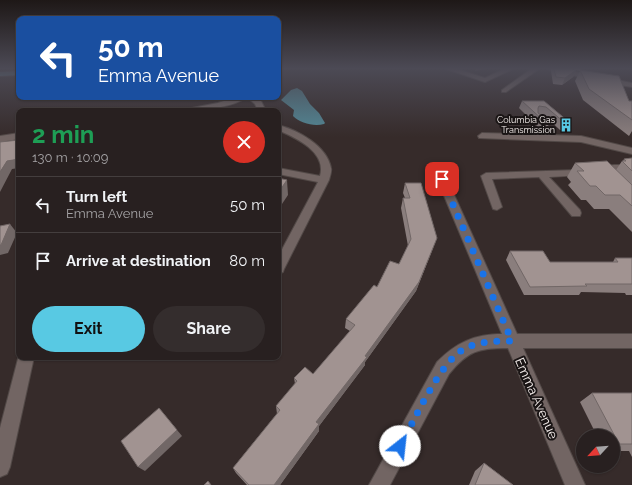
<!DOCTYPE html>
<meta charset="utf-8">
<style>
:root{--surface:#282020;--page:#342d2d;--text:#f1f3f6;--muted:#a5a3a5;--line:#443e3e;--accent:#58c9e3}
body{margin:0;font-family:Raleway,sans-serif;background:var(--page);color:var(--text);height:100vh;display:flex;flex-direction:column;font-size:15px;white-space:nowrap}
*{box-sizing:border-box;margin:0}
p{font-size:13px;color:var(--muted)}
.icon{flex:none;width:22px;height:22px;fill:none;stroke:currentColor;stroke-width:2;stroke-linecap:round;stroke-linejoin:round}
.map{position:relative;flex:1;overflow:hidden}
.sheet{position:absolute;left:16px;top:108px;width:265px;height:252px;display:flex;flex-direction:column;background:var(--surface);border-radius:8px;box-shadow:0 1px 3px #0004,0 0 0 1px var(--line)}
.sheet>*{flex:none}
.guide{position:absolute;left:16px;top:16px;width:265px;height:84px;border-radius:8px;box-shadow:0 1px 3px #0004,0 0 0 1px var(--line);background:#1a4fa0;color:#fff;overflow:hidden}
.needle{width:26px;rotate:244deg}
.tools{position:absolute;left:576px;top:429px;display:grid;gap:8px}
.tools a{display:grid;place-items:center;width:44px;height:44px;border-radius:50%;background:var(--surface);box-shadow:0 1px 3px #0004,0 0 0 1px var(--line);font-size:20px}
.pin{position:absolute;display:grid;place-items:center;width:34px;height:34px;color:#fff;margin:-17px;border-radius:8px;box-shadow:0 2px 6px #0006}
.me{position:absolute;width:44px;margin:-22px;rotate:29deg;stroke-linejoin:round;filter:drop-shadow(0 0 3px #0008)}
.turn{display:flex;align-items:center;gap:14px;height:84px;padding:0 16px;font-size:18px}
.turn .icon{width:52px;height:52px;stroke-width:2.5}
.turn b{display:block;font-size:28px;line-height:34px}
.round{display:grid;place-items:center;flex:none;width:42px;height:42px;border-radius:21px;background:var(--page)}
.overview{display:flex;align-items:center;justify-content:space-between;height:68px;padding:0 16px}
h1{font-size:24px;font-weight:700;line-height:30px;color:#1e9e55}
.action{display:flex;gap:8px;margin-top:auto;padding:8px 16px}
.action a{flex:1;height:46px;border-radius:24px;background:var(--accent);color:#111;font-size:16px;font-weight:700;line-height:46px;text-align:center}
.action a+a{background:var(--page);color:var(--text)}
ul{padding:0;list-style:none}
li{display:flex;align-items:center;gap:12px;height:56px;padding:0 16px;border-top:1px solid var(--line)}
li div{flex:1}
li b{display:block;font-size:15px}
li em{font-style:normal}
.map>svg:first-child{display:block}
</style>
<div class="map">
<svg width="632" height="485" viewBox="0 0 632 485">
<rect width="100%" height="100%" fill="#362b2a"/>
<path fill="#538997" d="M297,88L302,91L310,104L319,113L325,123L324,124C314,127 300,123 293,116L294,110L281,100L291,90Z"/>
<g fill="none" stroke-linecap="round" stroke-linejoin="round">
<g stroke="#524947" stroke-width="2">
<g id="minor">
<path d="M446,69H457L485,78L504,69H513L485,82Z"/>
<path d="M531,69H539L506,92H502V90Z"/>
<path d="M548,69H561L632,83V87L600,82Z"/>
<path d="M236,97H247C234,107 202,111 186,111L187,109L218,103Z"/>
<path d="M247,97H255L261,101L266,111H258L255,104Z"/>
<path d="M278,125C298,130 327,146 331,168C332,171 330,176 329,180L284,269L283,272L278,274V257L318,182L278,174V168L320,176C327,152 296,138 278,130Z"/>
<path d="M19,133V139L0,142V136Z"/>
<path d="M482,133L581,136L632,148V154L581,142L479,138L478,136Z"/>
<path d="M614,165H632V171C604,171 577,176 549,177L580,210L581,213L580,216H572L539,177L492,179L502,207L497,210L493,209L481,176L486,173L577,170Z"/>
<path d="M442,176L447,179L517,334H632V348H523L585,485H565L508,348C478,348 468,351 449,374L390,485H369L437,362C456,343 474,334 502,334L437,179Z"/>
<path d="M19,355V357H34L10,467L7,474L0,477V428Z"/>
</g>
</g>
<g stroke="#524947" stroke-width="2">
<path id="major" d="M19,71V75L0,76V72Z"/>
</g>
<use href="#minor" fill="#726563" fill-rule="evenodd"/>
<use href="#major" fill="#5e8f9b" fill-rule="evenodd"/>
</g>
<g fill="#8a7e7d">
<path d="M551,69H582L581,71L629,101H632V131L629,136L583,100L575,81L580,71L575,70H576L573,77L562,85L553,84L551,71Z"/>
<path d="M522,101H544L569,122L565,130H560L543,114H540L550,122L546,130H541L519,108Z"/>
<path d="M632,158V232L609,209H594L586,200H581L568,185L571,182L567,177L575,163L616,170L622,161H623L624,159Z"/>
<path d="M405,183L433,248L416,291L365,362V365L319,426V431L280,485H247L236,473L233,468L277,414L276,406L295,384L294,378L313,374L350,331L345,328L346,319L399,264L408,246L401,208L403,198H405L403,193Z"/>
<path d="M510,251L550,262H613L615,258H632V295H626L625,293L581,292L579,295H524L506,260Z"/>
<path d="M592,393H632V457L629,451H613V436H597L580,402Z"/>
<path d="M484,463L513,485H469L475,471Z"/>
</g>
<g fill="#716766">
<path d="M476,69H486L475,71Z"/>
<path d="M576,70L573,77L562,85L565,78Z"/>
<path d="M19,159V168L12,169L0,192V172L7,161Z"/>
<path d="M287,180L288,195L278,210V193Z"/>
<path d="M10,224L17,233L8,253L0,255V245Z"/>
<path d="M437,238L416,291L365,362V365L319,426V431L280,485H274L316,422L365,356Z"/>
<path d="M159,408L182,436L145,471L138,467Z"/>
</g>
<g fill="#a19391" stroke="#716766">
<path d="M554,69H572L576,70L565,78L556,77Z"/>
<path d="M580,70L619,76L629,101H632V120L589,89Z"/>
<path d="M522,101H544L569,122H564L546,107L539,106L538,108V113L550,122H545Z"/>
<path d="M19,140V159L7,161L0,172V142Z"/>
<path d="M632,158V171L622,161H626L624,159Z"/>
<path d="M607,161L632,185V206L620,195H605L596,186H590L577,171H584L575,163Z"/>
<path d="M278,178L287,180L278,193Z"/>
<path d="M405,183H421L437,238L419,282L365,356L367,357L316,422L319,424L274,485H249L233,468L280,410L276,406L297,381L294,378L305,367L313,374L355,325L346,319L374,285L377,287L390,261L399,264L411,239L403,198H410Z"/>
<path d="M10,224L1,245H0V226Z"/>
<path d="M510,251H543L550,262H618L615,258H632V284H585L587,286L530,287Z"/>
<path d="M592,393H632V444H619Z"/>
<path d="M159,408L177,430L138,467L121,441Z"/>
<path d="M484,463L513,485H475Z"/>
<path d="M208,481L211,485H204Z"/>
</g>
<linearGradient id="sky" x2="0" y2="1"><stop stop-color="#1e1817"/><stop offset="0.5" stop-color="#4c4a55"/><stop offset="1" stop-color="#4c4a55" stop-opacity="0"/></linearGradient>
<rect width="632" height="137" fill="url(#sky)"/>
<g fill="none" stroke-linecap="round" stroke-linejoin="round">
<path stroke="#1a73e8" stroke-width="7" stroke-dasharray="0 12.6" d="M400,446C415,420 439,363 464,349C478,341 497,341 512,341L442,179"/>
</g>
<defs>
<g id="building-bare" transform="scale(1.08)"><path d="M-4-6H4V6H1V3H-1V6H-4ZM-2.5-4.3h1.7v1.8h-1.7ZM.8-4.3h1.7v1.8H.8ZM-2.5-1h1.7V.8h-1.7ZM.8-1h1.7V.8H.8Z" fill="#58c9e3" stroke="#1a1515" stroke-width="2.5" paint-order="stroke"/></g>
</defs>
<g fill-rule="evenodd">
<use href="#building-bare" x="566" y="125"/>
</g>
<g text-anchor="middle" stroke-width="4" stroke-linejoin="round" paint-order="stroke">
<g font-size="9" fill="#f8f1ef" stroke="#1a1515" text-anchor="end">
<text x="555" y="123">Columbia Gas<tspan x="555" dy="10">Transmission</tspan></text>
</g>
<g font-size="13" fill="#f8f1ef" stroke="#1a1515">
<text transform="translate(537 398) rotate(66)" y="5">Emma Avenue</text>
</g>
</g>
</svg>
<div class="tools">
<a><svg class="needle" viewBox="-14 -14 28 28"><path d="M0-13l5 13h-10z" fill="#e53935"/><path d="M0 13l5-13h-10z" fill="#a5a3a5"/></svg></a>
</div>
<div class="pin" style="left:442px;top:179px;background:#d93025"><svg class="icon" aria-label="arrive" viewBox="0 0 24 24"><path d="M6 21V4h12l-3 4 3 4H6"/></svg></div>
<svg class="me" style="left:400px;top:446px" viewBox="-20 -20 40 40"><circle r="19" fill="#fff"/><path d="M0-13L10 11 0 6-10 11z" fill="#1a73e8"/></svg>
<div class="guide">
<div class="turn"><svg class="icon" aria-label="left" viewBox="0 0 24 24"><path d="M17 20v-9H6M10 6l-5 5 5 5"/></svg><div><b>50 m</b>Emma Avenue</div></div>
</div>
<section class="sheet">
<div class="overview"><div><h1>2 min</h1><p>130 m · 10:09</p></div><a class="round" style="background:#d93025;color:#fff"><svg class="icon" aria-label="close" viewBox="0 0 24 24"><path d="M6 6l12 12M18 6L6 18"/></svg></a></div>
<ul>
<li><svg class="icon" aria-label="left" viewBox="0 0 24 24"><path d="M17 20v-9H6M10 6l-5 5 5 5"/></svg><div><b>Turn left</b><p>Emma Avenue</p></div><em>50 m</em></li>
<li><svg class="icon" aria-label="arrive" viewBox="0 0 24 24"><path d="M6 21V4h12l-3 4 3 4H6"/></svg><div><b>Arrive at destination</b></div><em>80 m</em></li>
</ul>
<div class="action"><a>Exit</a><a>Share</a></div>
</section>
</div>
